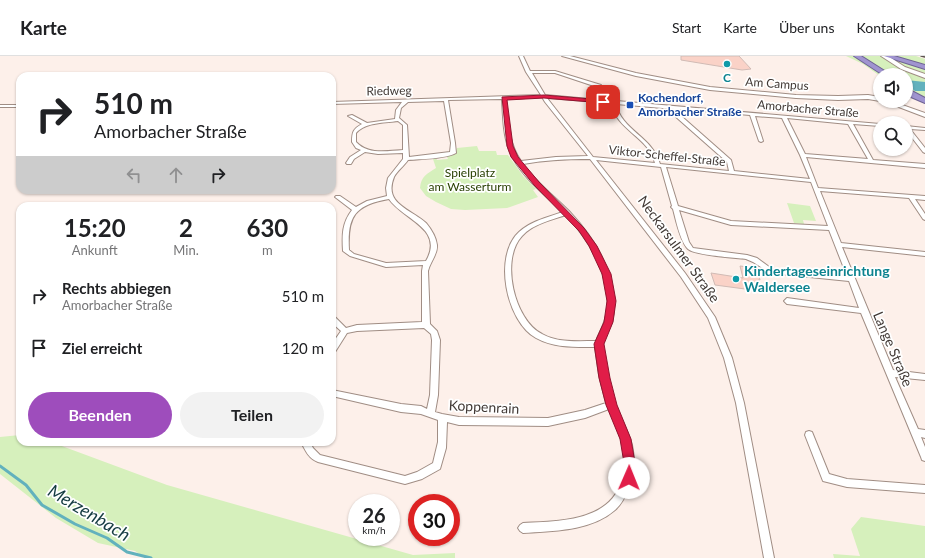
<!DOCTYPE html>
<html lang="de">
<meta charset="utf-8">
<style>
:root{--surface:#fff;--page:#f2f2f2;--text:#202124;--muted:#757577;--line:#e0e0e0;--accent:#9e4dbc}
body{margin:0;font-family:Lato,sans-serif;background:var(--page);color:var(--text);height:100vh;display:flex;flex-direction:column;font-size:15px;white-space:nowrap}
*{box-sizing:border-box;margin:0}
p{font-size:13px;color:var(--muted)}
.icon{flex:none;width:22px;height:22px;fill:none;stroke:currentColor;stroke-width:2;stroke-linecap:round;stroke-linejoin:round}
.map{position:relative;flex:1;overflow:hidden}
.panel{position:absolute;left:16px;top:146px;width:320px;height:244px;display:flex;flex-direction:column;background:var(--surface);border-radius:12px;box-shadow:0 1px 3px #0004}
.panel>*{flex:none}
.guide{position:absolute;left:16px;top:16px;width:320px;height:122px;border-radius:12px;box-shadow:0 1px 3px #0004;background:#fff;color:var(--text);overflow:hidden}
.controls{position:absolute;left:873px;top:12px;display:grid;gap:8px}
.controls a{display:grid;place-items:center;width:40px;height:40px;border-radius:50%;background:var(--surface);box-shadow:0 1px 3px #0004;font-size:20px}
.speed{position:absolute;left:348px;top:438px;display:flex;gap:8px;font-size:20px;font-weight:700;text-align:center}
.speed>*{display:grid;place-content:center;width:52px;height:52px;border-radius:50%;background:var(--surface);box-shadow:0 1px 3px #0004;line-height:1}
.speed small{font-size:10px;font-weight:400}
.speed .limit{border:6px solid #d22;background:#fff;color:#111}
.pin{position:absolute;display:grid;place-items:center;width:34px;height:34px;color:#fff;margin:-17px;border-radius:8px;box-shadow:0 2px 6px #0006}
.me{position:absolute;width:44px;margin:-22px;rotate:1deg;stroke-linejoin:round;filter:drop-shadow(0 0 3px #0008)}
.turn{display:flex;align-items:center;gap:14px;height:84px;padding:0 12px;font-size:18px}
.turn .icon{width:52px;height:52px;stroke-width:2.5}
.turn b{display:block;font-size:28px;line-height:34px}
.lanes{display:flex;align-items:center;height:38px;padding:0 12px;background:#0003;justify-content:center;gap:20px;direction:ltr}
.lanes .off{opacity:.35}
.eta{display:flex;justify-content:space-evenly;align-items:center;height:68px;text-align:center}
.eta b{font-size:24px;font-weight:700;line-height:28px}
.primary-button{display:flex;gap:8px;margin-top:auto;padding:8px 12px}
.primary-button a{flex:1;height:46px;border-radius:24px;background:var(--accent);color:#fff;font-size:16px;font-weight:700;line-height:46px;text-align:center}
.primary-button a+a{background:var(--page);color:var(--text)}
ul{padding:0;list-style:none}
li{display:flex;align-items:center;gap:12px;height:52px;padding:0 12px}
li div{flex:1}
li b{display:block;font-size:15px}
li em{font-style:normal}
header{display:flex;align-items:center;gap:24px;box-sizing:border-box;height:56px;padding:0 20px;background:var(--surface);border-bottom:1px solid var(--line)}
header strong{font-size:19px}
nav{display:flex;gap:22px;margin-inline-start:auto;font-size:14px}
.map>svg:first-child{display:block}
</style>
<header>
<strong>Karte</strong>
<nav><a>Start</a><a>Karte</a><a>Über uns</a><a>Kontakt</a></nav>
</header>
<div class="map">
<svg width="925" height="502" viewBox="0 0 925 502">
<rect width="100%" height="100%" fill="#fdf0ea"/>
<g fill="#d6f0bc">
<path d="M846,0H916L925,3V42L906,40V19L880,20L863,8Z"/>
<path d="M477,90L479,95H496L497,99H508L523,120L536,133L533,134L538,141L507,152L465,154L451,153L436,146L426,140L420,132C421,120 427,118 436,112L433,103L436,102L437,104L448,103L447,101L456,96L457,92Z"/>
<path d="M787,147L810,150L816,165L803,164L804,168L794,167Z"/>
<path d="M20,379V386H51L167,429L413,499L455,497V502H145L135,495L98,487L56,462L0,418V381Z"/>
<path d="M861,461L925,470V502H834L833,498L860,500L851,473Z"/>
</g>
<path fill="#62b1bd" d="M906,24L925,26V35H915L906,28Z"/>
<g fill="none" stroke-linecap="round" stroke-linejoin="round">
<path stroke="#62b1bd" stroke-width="3" d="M0,410L26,429L42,449L75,468L107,482L127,496L151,502"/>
</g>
<g fill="#fad2c7" stroke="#d1bbb5">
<path d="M681,0H739L751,13L742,14L681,4Z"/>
<path d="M740,210L757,212L760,224H758L760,235L715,229L711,217L743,222Z"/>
</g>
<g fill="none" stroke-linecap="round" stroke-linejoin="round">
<g stroke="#a08d84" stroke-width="2">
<g id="minor">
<path d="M519,0H523L530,15H555L601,29L605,34V44L880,68V70L853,68L873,104L925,108V112L806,101L818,132L925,140V144L915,143L925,158V164L923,163L909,142L820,135L841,187L925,196V200L842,191L893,314L925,318V324L895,321L918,373L925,374V382L921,381L925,391V405L922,404L921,401L861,257L787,248L784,245L787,242L859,252L849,225L770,217L753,206L746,203C736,202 694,199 688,193C680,185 676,164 673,153L671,151L672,150L661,111L596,104L685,217L715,261L732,302L744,347L774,502H764L736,347L724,302L708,262L681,221L590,103C567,103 545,104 523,108C536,126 554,140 569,155C582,169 593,183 601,199C611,220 618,243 612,266C610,273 605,278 603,285C602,291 603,298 604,303C606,319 610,335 616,350C621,363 628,375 632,389C635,403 634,418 629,431C626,439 622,448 615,454C591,475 553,475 523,477L520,475L518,472L520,469L523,467C559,465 610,466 622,424C626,412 626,399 622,387C619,376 614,365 609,353L585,362L548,370L459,369L447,366L446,392L440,413L422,423L405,428L318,406C309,403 305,394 301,386H310L313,392L320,399L405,420L417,416L433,407L438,386V364L421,358L401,356L332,340V334L401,348L421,350L427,353L430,339L432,284L431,278L424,272L357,275L347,277L335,296L332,297V288L341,275L332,267V260L335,261L346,272L357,269L422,266V215L423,209L386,211L350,200L343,195C342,179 342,167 352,154L335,141L336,140H340L356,151L367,145L387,140L386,132L388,122L403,103V97L378,98L365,96L354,103L351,108H347L346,107L350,101L361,94L356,92L352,86C352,76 353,73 362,68L348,60L352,59L367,67L395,63L396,54L402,46L332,48V46L541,39L526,16ZM532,17H555L597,31L601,34V44L545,39ZM542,41L545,46L588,100L556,101L521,105C508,87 508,64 506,43ZM547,42L611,47C616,74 649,81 655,107L593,101ZM502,43C503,60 503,78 509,94C518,118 545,139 563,156C548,161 531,165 519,176C493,200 506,265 536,282C554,292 575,291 595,291L599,319L606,347L585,354L548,362L459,361L442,358L435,356L438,339L440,284L437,275L430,268L428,215C430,206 438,198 437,189C436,181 431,173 426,167C411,153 383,148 394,121C397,115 404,110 408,104C420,103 446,103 456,97L455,87L448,44ZM444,45L451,87L450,96L409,101L407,69L399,62L401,52L408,46ZM616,48L674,53L676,61L727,106L729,115L660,108C653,81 621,74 616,48ZM679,53L750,59L759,85L761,86L763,85L755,60L782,62L800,99L810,123L734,115L731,104L680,59ZM787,62L848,68L868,103L805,98ZM398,65L403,69V94C387,95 368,99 356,86V77C366,66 384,67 398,65ZM666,111L811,126L828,170L731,165L678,150ZM389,143C403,164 445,172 426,205L386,207L354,198L349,194C347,160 355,149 389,143ZM679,154L731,169L829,174L847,220L772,213L757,202L747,199L693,192L689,186ZM566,159C589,184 612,221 607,256C605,267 600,275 596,285C578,285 558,287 542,278C514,264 500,203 522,180C533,168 551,164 566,159Z"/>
<rect x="0" y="49" width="20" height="2"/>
<path d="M906,70L925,72V74L910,73L925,92V97L923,96L906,74Z"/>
<path d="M809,375L812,376L829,418L847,423L925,429V437L847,431L823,425L805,379L806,376Z"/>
</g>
</g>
<g stroke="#a08d84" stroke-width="2">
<g id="tertiary">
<path d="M562,0H570L636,17L710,31L796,39L838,40L868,39L880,41V45L868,43L838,44L796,42L710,34L636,20Z"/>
<path d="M883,45H891L925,57V61Z"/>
</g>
</g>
<g stroke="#a08d84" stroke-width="2">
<path id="secondary" d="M881,0H888L905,11L925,18V22L901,13Z"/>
</g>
<g stroke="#6f6393" stroke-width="2">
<g id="trunk">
<path d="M854,0H861L891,19H883Z"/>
<path d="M884,0H894L925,9V13Z"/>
<path d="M906,32L925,42V47L911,41L906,38Z"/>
</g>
</g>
<use href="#minor" fill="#fff" fill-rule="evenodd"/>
<use href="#tertiary" fill="#fff" fill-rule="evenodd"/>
<use href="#secondary" fill="#fff" fill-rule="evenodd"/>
<use href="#trunk" fill="#a094d0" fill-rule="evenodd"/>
<path stroke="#5b524e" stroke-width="1.5" d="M921,0L925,1"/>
</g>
<path fill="#e11d48" stroke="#92132f" d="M544,39L603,44L606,46L603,47L544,42L507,44L513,90L518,101L539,126L584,172L597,190L611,218L616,245L613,266L604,288L610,322L617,349L631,383L635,407L633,426L629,428L624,426L623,422L624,407L620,383L606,349L599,322L594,288L604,266L607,245L602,218L589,190L579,175L534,129L511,101L507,90L502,41Z"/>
<g fill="#0f9aa8" stroke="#fff" stroke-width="1.5">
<circle cx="727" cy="8" r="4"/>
<circle cx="736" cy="223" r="4"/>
</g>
<rect fill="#1a4fb4" stroke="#fff" stroke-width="1.5" x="626" y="45" width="8" height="8" rx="2"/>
<g text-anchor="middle" stroke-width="3.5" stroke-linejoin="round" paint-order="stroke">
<g font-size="12" font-weight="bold" fill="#0d838f" stroke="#fff">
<text x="727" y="26">C</text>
</g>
<g font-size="12" fill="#413935" stroke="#fff">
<text transform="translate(777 28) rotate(4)" y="4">Am Campus</text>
<text transform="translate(389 35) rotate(-1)" y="4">Riedweg</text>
<text transform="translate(808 53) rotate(5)" y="4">Amorbacher Straße</text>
<text transform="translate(667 100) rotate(6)" y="4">Viktor-Scheffel-Straße</text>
</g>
<g font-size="12" font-weight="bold" fill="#164399" stroke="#fff" text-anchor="start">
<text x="638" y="46">Kochendorf,<tspan x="638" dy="14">Amorbacher Straße</tspan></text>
</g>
<g font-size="12" fill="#294003" stroke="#fff">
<text x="470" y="121">Spielplatz<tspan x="470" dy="14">am Wasserturm</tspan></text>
</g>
<g font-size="14" fill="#413935" stroke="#fff">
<text transform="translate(679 193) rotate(54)" y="5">Neckarsulmer Straße</text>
<text transform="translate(893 293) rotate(67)" y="5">Lange Straße</text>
<text transform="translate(484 351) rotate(3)" y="5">Koppenrain</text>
</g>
<g font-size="14" font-weight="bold" fill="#0d838f" stroke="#fff" text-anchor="start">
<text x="744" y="220">Kindertageseinrichtung<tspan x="744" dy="16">Waldersee</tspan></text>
</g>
<g font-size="18" font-style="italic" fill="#163c42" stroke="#fff">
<text transform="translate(89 457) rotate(31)" y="6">Merzenbach</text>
</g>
</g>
</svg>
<div class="controls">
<a><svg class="icon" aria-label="sound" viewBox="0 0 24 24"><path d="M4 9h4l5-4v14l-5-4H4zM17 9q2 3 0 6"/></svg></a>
<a><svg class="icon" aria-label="search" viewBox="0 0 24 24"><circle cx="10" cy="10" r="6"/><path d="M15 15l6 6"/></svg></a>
</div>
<div class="speed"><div>26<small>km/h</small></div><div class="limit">30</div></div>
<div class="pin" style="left:603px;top:46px;background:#d93025"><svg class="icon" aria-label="arrive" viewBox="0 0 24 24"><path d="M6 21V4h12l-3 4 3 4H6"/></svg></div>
<svg class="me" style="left:629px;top:422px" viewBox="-20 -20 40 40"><circle r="19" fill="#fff"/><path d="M0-13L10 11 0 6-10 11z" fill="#e11d48"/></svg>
<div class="guide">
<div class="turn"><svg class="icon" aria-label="right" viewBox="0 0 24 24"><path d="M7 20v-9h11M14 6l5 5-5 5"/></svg><div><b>510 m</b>Amorbacher Straße</div></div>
<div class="lanes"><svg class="icon off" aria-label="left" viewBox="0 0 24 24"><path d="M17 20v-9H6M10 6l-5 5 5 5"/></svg><svg class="icon off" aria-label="ahead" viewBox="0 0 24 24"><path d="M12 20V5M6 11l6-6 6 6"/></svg><svg class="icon" aria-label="right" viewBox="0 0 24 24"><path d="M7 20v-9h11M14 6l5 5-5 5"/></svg></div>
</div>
<section class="panel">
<div class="eta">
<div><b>15:20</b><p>Ankunft</p></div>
<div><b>2</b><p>Min.</p></div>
<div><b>630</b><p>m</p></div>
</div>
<ul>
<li><svg class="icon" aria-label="right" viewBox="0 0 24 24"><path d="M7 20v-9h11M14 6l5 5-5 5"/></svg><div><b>Rechts abbiegen</b><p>Amorbacher Straße</p></div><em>510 m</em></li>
<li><svg class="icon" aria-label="arrive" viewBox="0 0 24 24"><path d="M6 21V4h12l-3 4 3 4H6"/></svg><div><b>Ziel erreicht</b></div><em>120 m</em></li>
</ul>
<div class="primary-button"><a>Beenden</a><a>Teilen</a></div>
</section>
</div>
